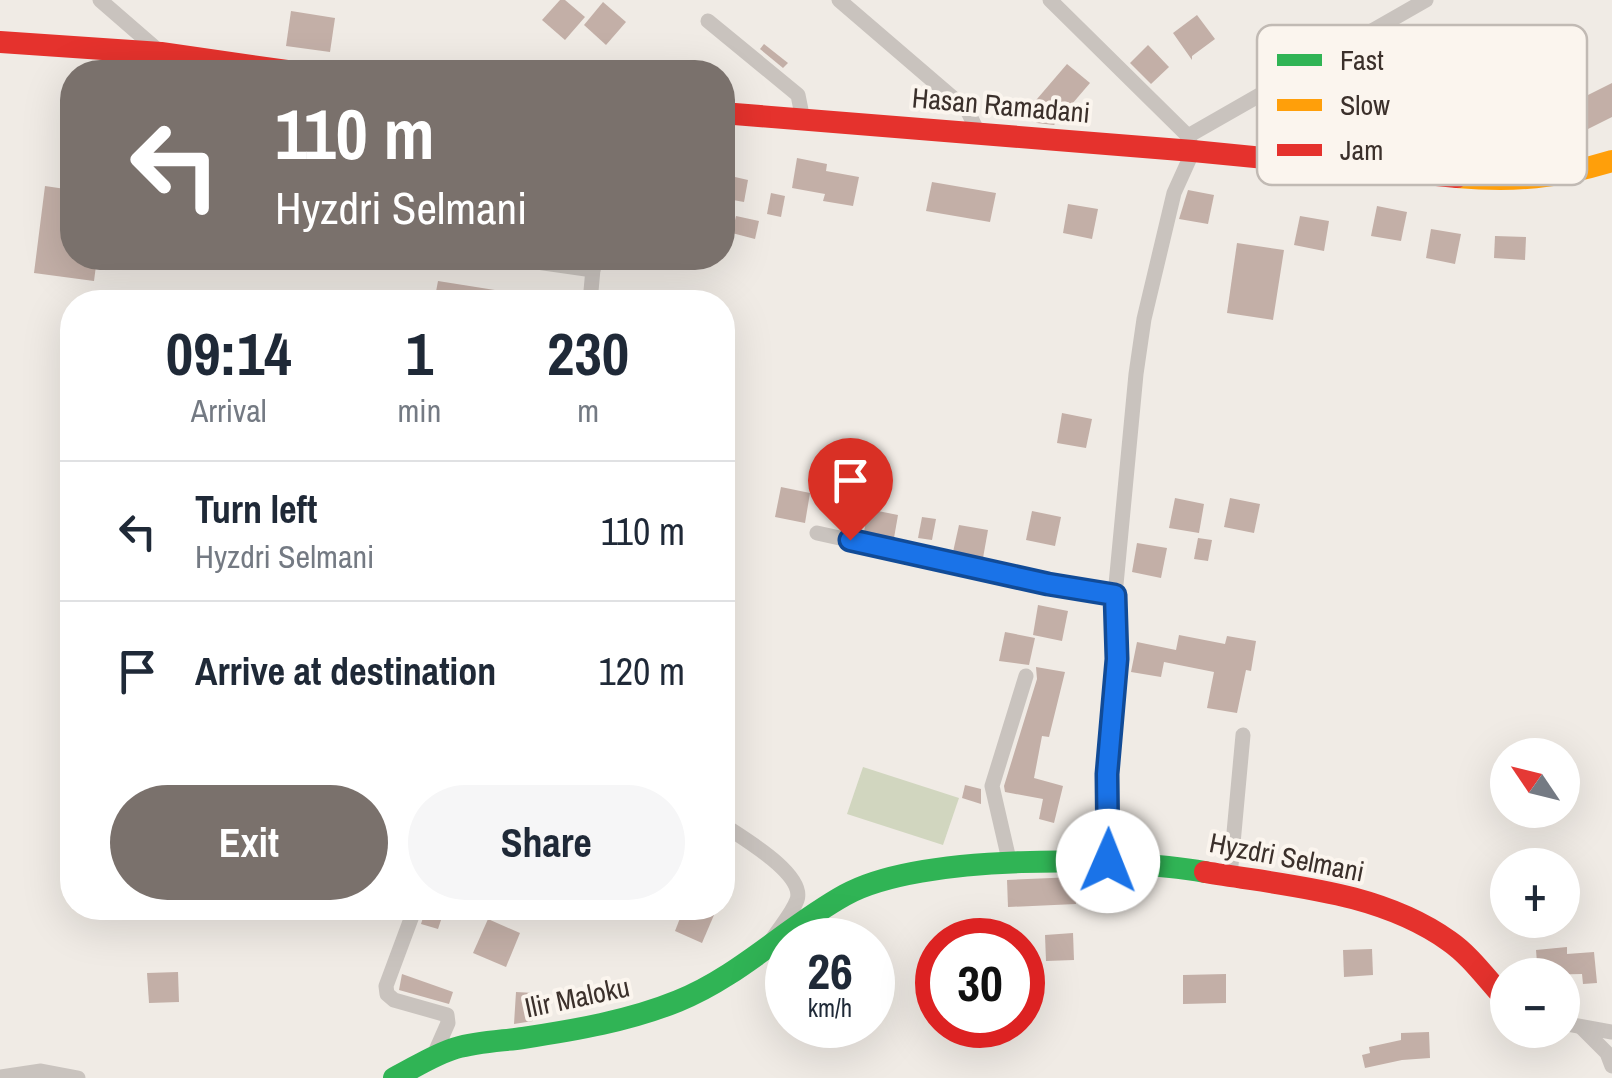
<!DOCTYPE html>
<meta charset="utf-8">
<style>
:root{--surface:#fff;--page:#f6f6f7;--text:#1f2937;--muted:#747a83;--line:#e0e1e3;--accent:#7a716c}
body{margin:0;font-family:"Archivo Narrow",sans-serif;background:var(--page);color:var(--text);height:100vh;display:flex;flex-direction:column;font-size:38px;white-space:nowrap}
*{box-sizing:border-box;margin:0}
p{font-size:32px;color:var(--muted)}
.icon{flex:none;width:55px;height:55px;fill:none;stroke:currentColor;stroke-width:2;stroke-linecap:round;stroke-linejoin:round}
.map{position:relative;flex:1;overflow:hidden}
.drawer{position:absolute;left:60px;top:290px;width:675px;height:630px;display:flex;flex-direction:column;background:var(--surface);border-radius:40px;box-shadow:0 10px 40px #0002}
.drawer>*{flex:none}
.top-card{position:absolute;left:60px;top:60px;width:675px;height:210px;border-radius:40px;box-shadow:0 10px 40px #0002;background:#7a716c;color:#fff;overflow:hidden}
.needle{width:65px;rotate:305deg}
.controls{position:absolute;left:1490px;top:738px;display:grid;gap:20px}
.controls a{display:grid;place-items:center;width:90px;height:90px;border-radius:50%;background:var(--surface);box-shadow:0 10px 40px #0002;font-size:50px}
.speed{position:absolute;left:765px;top:918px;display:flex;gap:20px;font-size:50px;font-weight:700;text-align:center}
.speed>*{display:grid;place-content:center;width:130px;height:130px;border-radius:50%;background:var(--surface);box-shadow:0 10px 40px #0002;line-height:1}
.speed small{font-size:25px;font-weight:400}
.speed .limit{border:15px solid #d22;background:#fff;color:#111}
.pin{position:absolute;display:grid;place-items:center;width:85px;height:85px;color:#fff;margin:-102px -42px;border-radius:50% 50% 50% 0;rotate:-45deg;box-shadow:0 0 10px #0007}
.pin .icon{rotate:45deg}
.me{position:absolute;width:110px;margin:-55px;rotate:1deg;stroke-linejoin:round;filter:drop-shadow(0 0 8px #0008)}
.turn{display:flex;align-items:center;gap:35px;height:210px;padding:0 50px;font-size:45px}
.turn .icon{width:130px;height:130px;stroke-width:2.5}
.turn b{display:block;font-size:70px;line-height:85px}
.eta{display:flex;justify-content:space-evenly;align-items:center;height:170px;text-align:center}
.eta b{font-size:60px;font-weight:700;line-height:70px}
.primary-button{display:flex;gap:20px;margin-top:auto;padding:20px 50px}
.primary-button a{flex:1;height:115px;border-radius:60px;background:var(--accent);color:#fff;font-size:40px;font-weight:700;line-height:115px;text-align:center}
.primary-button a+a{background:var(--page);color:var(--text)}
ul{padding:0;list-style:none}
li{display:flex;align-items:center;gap:30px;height:140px;padding:0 50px;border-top:2px solid var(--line)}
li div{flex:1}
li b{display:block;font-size:38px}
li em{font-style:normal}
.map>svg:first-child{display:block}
</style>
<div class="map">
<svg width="1612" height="1078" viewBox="0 0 1612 1078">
<rect width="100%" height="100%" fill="#f0ebe5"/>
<path fill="#d1d6bf" d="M863,767L959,798L943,845L847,814Z"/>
<g fill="#c3afa7">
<path d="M560,0H565L585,17L565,40L542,20Z"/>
<path d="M603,2L626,22L606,45L584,25Z"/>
<path d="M291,11L335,18L330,52L286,46Z"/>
<path d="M1197,15L1215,39L1192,56V60L1173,33Z"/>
<path d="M764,44L788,63L783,68L760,49Z"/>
<path d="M1148,45L1169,67L1151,84L1130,63Z"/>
<path d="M1067,64L1090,83L1054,125L1037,123L1025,113Z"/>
<path d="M1612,83V117L1580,133L1566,106Z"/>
<path d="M797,158L827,164L826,171L859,177L853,206L823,201L825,194L792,188Z"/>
<path d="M722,174L748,180L744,202L722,198Z"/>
<path d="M932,182L996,193L990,222L926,211Z"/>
<path d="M45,186L72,190V258H97L94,281L34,273Z"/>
<path d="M1188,190L1214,195L1208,224L1179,219Z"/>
<path d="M771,193L785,196L781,217L767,214Z"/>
<path d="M1068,204L1098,209L1092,239L1063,233Z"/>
<path d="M1377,206L1407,212L1401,241L1371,236Z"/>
<path d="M736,216L759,221L755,239L732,233Z"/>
<path d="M1300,216L1329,221L1324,251L1294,245Z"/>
<path d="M1431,229L1461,234L1455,264L1426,258Z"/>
<path d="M1495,236L1526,237L1525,260L1494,258Z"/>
<path d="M1237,243L1284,250L1273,320L1227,313Z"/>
<path d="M438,281L501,291L498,302H434Z"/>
<path d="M1062,413L1092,419L1086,448L1057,443Z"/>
<path d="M781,487L810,493L805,523L775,517Z"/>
<path d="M1175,498L1204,504L1199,533L1169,528Z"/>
<path d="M1230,498L1260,504L1254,533L1224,527Z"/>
<path d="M868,509L898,515L894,538L864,532Z"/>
<path d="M1032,511L1061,517L1055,546L1026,540Z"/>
<path d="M922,517L936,519L932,540L918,538Z"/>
<path d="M959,525L988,530L983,558L953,552Z"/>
<path d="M1198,538L1212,540L1208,561L1194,559Z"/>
<path d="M1137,543L1167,548L1161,578L1132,572Z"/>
<path d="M1038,605L1068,611L1062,641L1033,635Z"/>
<path d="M1005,632L1035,638L1029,665L999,661Z"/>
<path d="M1179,635L1225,644L1227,636L1256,641L1251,671L1246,670L1237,713L1207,708L1214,672L1164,662L1161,677L1131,672L1137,642L1176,650Z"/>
<path d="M1036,667L1065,672L1049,737L1042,736L1034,778L1063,786L1054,823L1039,819L1043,799L1005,792L1004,786L1037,679Z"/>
<path d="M965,785L981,789V804L962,798Z"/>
<path d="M1075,877L1076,904L1008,907L1007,880Z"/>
<path d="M426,908H445L438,929L421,924Z"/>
<path d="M684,908H696L714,915L702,943L675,931Z"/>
<path d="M488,919L520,933L506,967L473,953Z"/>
<path d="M1073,933L1074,960L1046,961L1045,935Z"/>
<path d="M1567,947V954L1594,952L1597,983L1583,984L1582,974L1538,975L1536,950Z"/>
<path d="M1372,949L1373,975L1344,977L1343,950Z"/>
<path d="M178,972L179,1002L149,1003L147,973Z"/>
<path d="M402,974L453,992L449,1004L399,990Z"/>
<path d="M1226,974V1003L1183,1004V975Z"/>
<path d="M516,992L534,993L533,1021L514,1024Z"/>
<path d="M1429,1032L1430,1058L1402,1060L1365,1068L1362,1055L1370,1053L1369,1047L1401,1040V1033Z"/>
</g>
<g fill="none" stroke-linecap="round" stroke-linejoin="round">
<g stroke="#c9c3be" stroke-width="15">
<path d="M100,0L161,53"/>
<path d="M839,0L967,110L979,134"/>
<path d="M1050,0L1188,136L1193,151L1174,193L1144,319L1136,374L1115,595L1117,659L1107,774L1108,861"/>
<path d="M708,21L798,95L803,120"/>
<path d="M1188,136L1426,0"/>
<path d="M509,258L593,270"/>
<path d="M590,302L594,258"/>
<path d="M817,533L1048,584L1115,595"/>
<path d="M722,824C741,837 806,874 797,900C792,914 779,928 771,941"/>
<path d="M1010,864L992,786L1026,676"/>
<path d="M1230,876L1243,735"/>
<path d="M415,908L386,986L387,994L394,1000L447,1015L448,1023L433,1057"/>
<path d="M1562,1023L1612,1032"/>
<path d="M1582,1028L1607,1053L1612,1066"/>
<path d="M0,1077L41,1071L78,1078"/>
</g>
<path stroke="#30b455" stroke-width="22" d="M394,1078C414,1068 435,1054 456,1048C477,1042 501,1041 523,1038C575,1030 629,1021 678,1001C740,976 787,927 845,895C920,853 1120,857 1205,872"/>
<path stroke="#ff9f0a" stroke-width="22" d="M1457,177C1516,182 1556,178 1612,161"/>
<g stroke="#e5322d" stroke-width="22">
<path d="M0,42L161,53L294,72"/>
<path d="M722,113L1193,151L1457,177"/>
<path d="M1205,872C1287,886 1379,891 1449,941C1471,956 1489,982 1508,1002"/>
</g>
</g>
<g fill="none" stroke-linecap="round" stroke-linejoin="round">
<g stroke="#114b97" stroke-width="25">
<path id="route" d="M850,540L1048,584L1115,595L1117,659L1107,774L1108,861"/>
</g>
<use href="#route" stroke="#1a73e8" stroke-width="18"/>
</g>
<g text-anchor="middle" stroke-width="8" stroke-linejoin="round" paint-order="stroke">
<g font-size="28" fill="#3b302b" stroke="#fbf5ee">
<text transform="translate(1001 105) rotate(5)" y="10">Hasan Ramadani</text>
<text transform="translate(1287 857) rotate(11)" y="10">Hyzdri Selmani</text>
<text transform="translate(577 997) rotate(-12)" y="10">Ilir Maloku</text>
</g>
</g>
<rect x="1257" y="25" width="330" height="160" rx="15" fill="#fbf5ee" stroke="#c1bab4" stroke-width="2.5"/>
<rect x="1277" y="54" width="45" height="12" fill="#30b455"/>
<rect x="1277" y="99" width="45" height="12" fill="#ff9f0a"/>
<rect x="1277" y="144" width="45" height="12" fill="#e5322d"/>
<g font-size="28" fill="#3b302b">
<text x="1340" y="70">Fast</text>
<text x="1340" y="115">Slow</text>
<text x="1340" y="160">Jam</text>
</g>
</svg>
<div class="controls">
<a><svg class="needle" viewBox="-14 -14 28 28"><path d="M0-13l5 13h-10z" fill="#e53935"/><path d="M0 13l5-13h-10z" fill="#747a83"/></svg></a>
<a>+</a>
<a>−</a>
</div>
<div class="speed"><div>26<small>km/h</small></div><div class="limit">30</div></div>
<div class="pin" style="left:850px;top:540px;background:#d93025"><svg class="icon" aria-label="arrive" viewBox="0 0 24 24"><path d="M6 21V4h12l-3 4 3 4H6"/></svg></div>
<svg class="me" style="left:1108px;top:861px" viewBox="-20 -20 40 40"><circle r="19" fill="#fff"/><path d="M0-13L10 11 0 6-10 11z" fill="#1a73e8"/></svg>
<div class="top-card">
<div class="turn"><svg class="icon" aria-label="left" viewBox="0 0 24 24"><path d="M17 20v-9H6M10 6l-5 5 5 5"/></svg><div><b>110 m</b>Hyzdri Selmani</div></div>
</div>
<section class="drawer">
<div class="eta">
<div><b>09:14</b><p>Arrival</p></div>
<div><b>1</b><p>min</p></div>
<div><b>230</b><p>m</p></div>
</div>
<ul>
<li><svg class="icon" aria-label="left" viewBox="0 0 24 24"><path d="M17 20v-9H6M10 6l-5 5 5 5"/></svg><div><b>Turn left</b><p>Hyzdri Selmani</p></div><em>110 m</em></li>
<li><svg class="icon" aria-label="arrive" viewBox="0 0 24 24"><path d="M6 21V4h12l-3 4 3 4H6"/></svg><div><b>Arrive at destination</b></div><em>120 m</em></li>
</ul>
<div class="primary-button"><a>Exit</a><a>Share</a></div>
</section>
</div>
